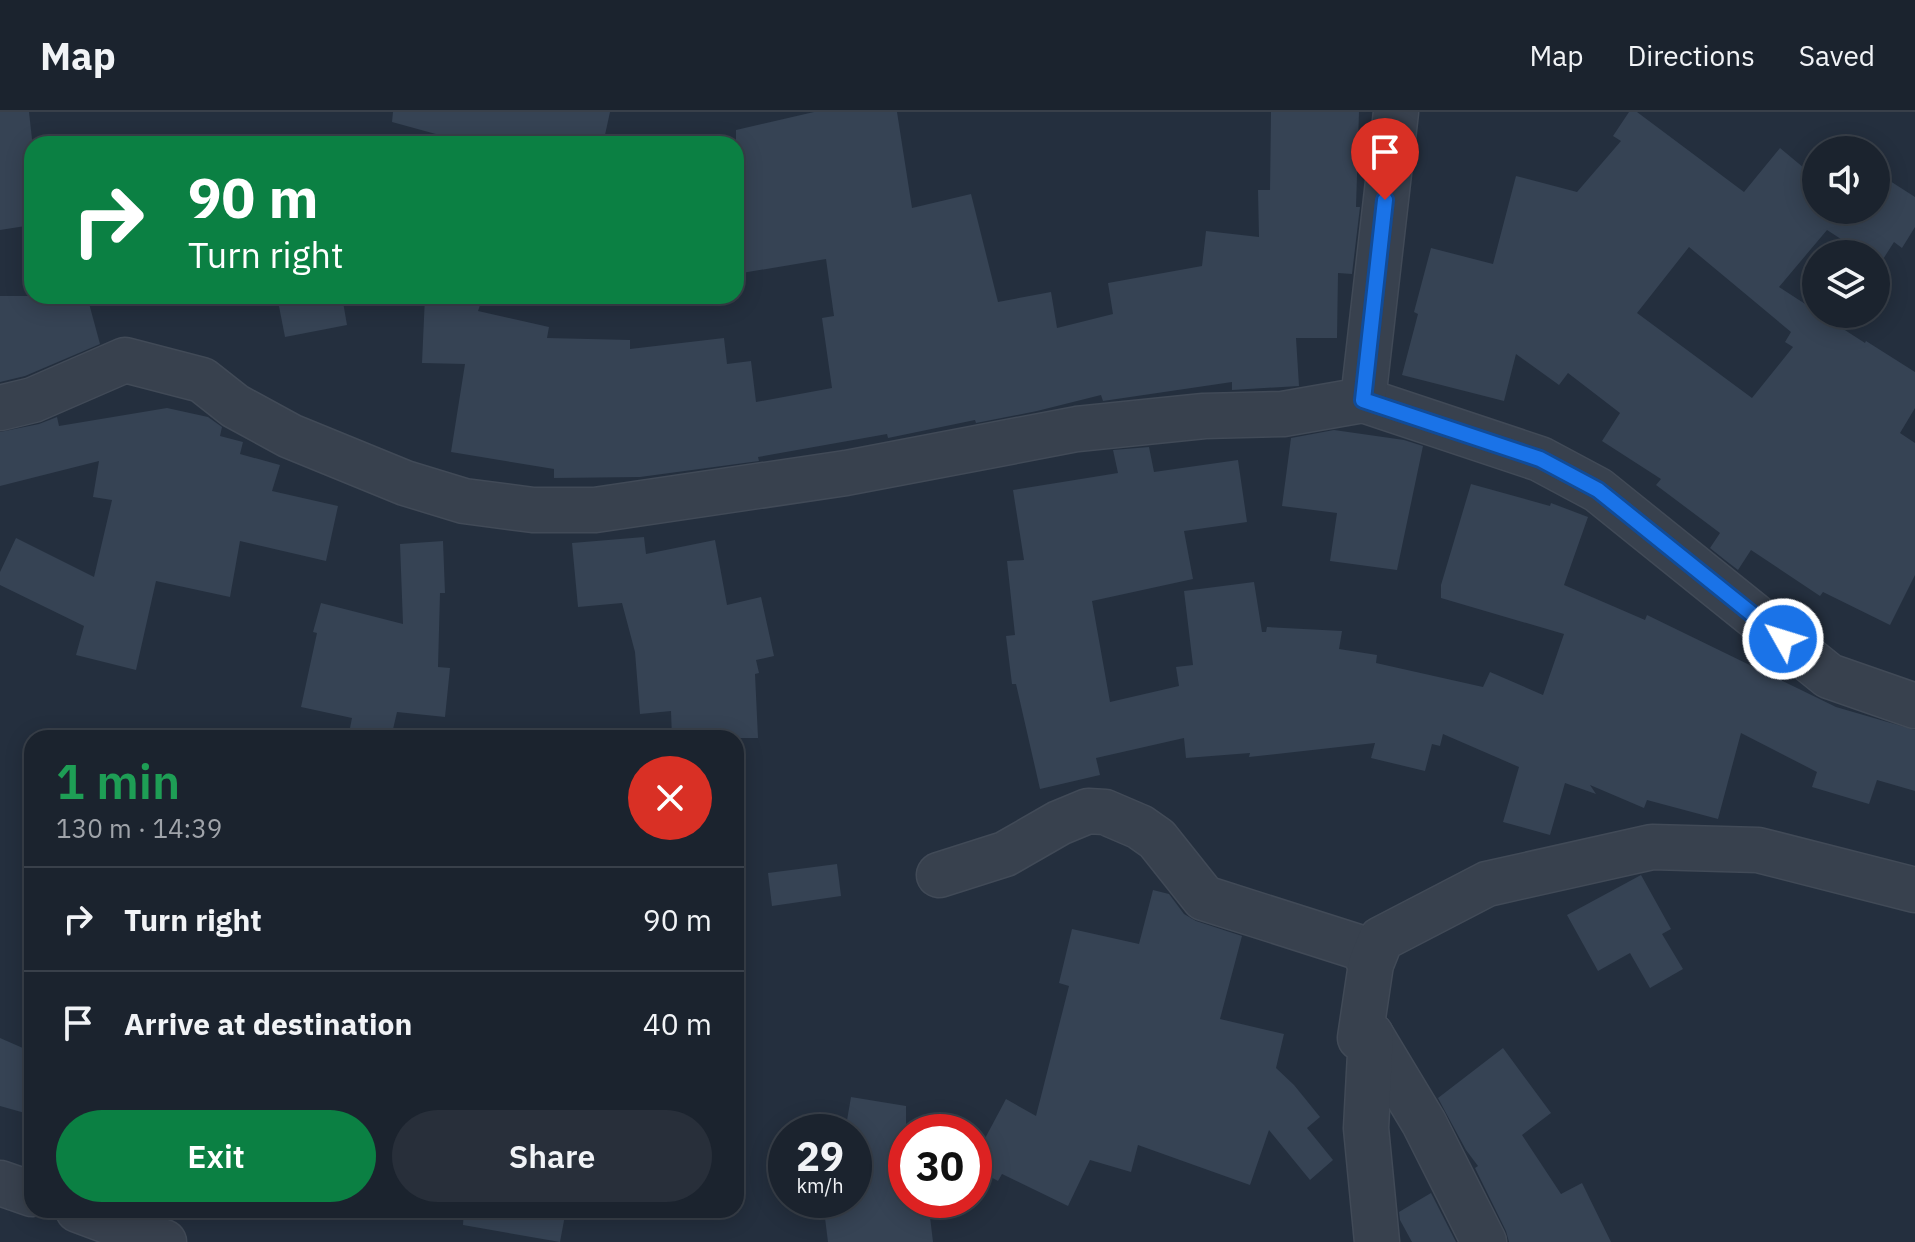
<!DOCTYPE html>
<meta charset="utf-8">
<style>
:root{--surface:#1b232e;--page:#282f3a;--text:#f1f3f6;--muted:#a0a4aa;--line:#39404a;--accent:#0b8043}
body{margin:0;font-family:"IBM Plex Sans",sans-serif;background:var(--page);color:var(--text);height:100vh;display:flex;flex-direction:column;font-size:30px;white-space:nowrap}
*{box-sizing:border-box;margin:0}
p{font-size:26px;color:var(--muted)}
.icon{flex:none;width:44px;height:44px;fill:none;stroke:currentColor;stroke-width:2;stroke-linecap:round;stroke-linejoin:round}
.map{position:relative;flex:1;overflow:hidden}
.panel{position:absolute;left:24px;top:618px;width:720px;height:488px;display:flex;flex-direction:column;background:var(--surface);border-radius:24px;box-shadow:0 4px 20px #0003,0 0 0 2px var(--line)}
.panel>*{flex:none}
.top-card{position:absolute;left:24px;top:24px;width:720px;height:168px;border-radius:24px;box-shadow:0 4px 20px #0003,0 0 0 2px var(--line);background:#0b8043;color:#fff;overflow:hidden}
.fabs{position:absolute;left:1802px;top:24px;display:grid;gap:16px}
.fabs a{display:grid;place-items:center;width:88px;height:88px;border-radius:50%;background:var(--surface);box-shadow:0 4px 20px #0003,0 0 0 2px var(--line);font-size:40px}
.speed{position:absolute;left:768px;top:1002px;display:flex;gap:16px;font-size:40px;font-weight:700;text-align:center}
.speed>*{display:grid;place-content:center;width:104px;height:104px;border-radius:50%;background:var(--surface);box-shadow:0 4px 20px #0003,0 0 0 2px var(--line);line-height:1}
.speed small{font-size:20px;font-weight:400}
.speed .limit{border:12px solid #d22;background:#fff;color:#111}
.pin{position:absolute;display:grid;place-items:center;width:68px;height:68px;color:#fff;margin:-82px -34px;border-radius:50% 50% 50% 0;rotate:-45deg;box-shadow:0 0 8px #0007}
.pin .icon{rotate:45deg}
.me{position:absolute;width:88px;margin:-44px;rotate:309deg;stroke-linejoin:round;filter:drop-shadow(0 0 6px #0008)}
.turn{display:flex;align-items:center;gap:28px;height:168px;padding:0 32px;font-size:36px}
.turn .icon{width:104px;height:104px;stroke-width:2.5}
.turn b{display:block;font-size:56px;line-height:68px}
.round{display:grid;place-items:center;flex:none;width:84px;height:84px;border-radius:42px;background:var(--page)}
.overview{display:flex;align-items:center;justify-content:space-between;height:136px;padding:0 32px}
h1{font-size:48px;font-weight:600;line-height:60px;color:#1e9e55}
.button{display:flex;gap:16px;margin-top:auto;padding:16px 32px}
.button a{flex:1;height:92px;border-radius:48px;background:var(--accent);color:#fff;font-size:32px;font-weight:600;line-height:92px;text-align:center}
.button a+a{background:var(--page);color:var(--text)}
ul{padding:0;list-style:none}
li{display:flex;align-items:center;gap:24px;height:104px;padding:0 32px;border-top:2px solid var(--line)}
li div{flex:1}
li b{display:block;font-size:30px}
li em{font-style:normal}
header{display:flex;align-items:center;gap:48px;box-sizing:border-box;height:112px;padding:0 40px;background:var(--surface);border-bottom:2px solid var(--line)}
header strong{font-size:38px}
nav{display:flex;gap:44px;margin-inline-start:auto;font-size:28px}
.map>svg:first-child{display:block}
</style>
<header>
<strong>Map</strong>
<nav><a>Map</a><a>Directions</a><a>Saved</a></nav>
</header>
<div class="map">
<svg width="1915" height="1130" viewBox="0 0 1915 1130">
<rect width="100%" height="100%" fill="#242f3e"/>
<g fill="#364354" fill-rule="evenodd">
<path d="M0,0H29L32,27V113L0,118Z"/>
<path d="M393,0H610L603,32H453L454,27L392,10Z"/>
<path d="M814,0H897L912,96L971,82L998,190L1051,180L1057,216L1113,202L1108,171L1202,154L1206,119L1259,125L1258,78H1270L1271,0H1359L1356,95H1360L1352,162L1338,161L1337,226H1296L1299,274L1232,278V270L1103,289L1101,283L1037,299L976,311L975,308L888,326L887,322L758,345L759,349L640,365L554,366V357L451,340L465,252L422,251L425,184H483L478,199L549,215L547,226L630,228V237L724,226L727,252L751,249L756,290L832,276L822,206L834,204L826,147L736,162V18Z"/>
<path d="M1629,0H1637L1744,80L1780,36L1816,66V98H1876V60L1915,85V115L1902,136L1894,130L1880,152L1876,150V142H1864L1827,118L1779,175L1816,199V202H1820L1865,231L1866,229L1915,260V296L1900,321L1915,331V463L1890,513L1823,480L1820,484L1751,438L1738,458L1725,448L1710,436L1720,421L1656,373L1661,367L1602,329L1620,301L1568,261L1559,273L1516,242L1504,289L1402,263L1418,202L1414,200L1431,136L1493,152L1516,64L1577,80L1621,29L1613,24ZM1689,135L1791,220L1785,230L1793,235L1752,286L1637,201Z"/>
<path d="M0,184H87L100,232L25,264L0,270Z"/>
<path d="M277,184H342L347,213L285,225Z"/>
<path d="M167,296L208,305L222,315L220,324L243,330L240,342L280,353L272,379L338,394L326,449L240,429L230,485L156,469L136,558L76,543L84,514L0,473V460L16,426L94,465L112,388L93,385L99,349L0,374V320L39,312L57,305L59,314Z"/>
<path d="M1334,318L1404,328L1423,334L1397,458L1330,449L1337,401L1282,394L1291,326Z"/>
<path d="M1149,335L1154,360L1238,348L1247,410L1184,419L1193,467L1092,489L1110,590L1179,574L1176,555L1193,553L1184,479L1254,470L1262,520H1266L1267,515L1342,519L1339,537L1377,543L1376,551L1483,575L1490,560L1543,583L1564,522L1441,486V473L1471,372L1550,394L1551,391L1588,405L1564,473L1645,508L1647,503L1836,595L1915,618V679L1877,668L1869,692L1812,675L1817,660L1741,621L1718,707L1647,688L1644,696L1590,673L1596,682L1565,671L1550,723L1503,710L1519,655L1443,622L1440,634L1432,632L1425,659L1371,646L1375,631L1249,645L1250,641L1186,646L1184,626L1096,646L1100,663L1040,677L1016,572H1012L1006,524L1015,523L1007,449L1024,448L1013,378L1118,361L1113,338Z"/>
<path d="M644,425L646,442L715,428L727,493L761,485L774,544L756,548L759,561L755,562L758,626H672L671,599L640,602L635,540L622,491L578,495L572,431Z"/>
<path d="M443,429L445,481H440L438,555L450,556L445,605L397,600L391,626H348L352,606L301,595L317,521L313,520L321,491L403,512L400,432Z"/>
<path d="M837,752L841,784L772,794L768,761Z"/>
<path d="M1641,763L1671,817L1662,822L1683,857L1650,876L1630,841L1598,859L1567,803Z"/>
<path d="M1153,778L1169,782L1184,802L1196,809L1242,824L1220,907L1284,922L1276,956L1294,973L1320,1005L1307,1016L1333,1048L1310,1068L1269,1018L1250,1073L1138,1033L1131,1060L1090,1048L1068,1094L1002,1062L998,1069L974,1056V1047L1006,987L1036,1004L1069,874L1059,871L1072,817L1139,832Z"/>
<path d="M0,926L32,940V1003L0,994Z"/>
<path d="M1503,936L1551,1001L1522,1023L1561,1082L1582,1071L1611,1130H1509L1506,1119L1475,1056L1478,1054L1466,1038L1438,986Z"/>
<path d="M851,985L906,994V1088H928L933,1130H828L824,1098L854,1094V1020H845Z"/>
<path d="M1431,1081L1456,1130H1412L1400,1108L1399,1100Z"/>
<path d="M464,1098H566L560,1130L463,1113Z"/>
</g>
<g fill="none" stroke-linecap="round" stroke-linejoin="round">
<g stroke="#414a57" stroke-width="47">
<g id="minor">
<path d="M1363,288L1540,347L1598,378L1829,564L1915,594"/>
<path d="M0,296L33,288L125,248L202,268L235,294L290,324L405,371L464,389L533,398H595L846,361L1077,317L1204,304L1283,302L1363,288L1396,0"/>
<path d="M939,763L1005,742L1059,711L1088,699L1105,700L1140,715L1157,727L1204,786L1361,836L1371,852"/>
<path d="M1371,923L1424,1011L1484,1130"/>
<path d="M0,1071L32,1082"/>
<path d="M78,1098L164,1130"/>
<path d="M1377,1130L1366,1016L1371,923L1360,926L1371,852L1381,827L1487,772L1652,735L1758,738L1915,778"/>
</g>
</g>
<use href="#minor" stroke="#38414e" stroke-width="44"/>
</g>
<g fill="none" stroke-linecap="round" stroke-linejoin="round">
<g stroke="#114b97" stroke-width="20">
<path id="route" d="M1385,88L1363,288L1540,347L1598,378L1783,527"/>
</g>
<use href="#route" stroke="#1a73e8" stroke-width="14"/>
</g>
</svg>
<div class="fabs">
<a><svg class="icon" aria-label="sound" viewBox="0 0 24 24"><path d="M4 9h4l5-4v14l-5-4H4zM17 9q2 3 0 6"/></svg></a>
<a><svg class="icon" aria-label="layers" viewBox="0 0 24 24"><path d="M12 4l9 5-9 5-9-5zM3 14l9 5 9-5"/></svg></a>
</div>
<div class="speed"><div>29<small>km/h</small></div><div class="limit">30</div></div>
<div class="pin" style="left:1385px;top:88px;background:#d93025"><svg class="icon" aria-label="arrive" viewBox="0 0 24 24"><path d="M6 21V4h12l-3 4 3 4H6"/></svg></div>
<svg class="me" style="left:1783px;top:527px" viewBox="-20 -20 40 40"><circle r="17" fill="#1a73e8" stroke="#fff" stroke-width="3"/><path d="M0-11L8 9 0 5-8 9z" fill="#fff"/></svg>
<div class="top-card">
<div class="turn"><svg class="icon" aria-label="right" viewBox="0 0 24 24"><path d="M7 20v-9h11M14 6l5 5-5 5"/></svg><div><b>90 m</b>Turn right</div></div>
</div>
<section class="panel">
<div class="overview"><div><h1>1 min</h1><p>130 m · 14:39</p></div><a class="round" style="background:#d93025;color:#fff"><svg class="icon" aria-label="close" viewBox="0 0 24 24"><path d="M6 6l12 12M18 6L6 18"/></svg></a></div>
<ul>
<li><svg class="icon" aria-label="right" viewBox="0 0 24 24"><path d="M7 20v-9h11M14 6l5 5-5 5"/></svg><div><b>Turn right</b></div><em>90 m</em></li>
<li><svg class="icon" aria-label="arrive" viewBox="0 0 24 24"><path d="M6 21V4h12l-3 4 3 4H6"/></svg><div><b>Arrive at destination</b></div><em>40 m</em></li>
</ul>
<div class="button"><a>Exit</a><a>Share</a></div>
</section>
</div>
